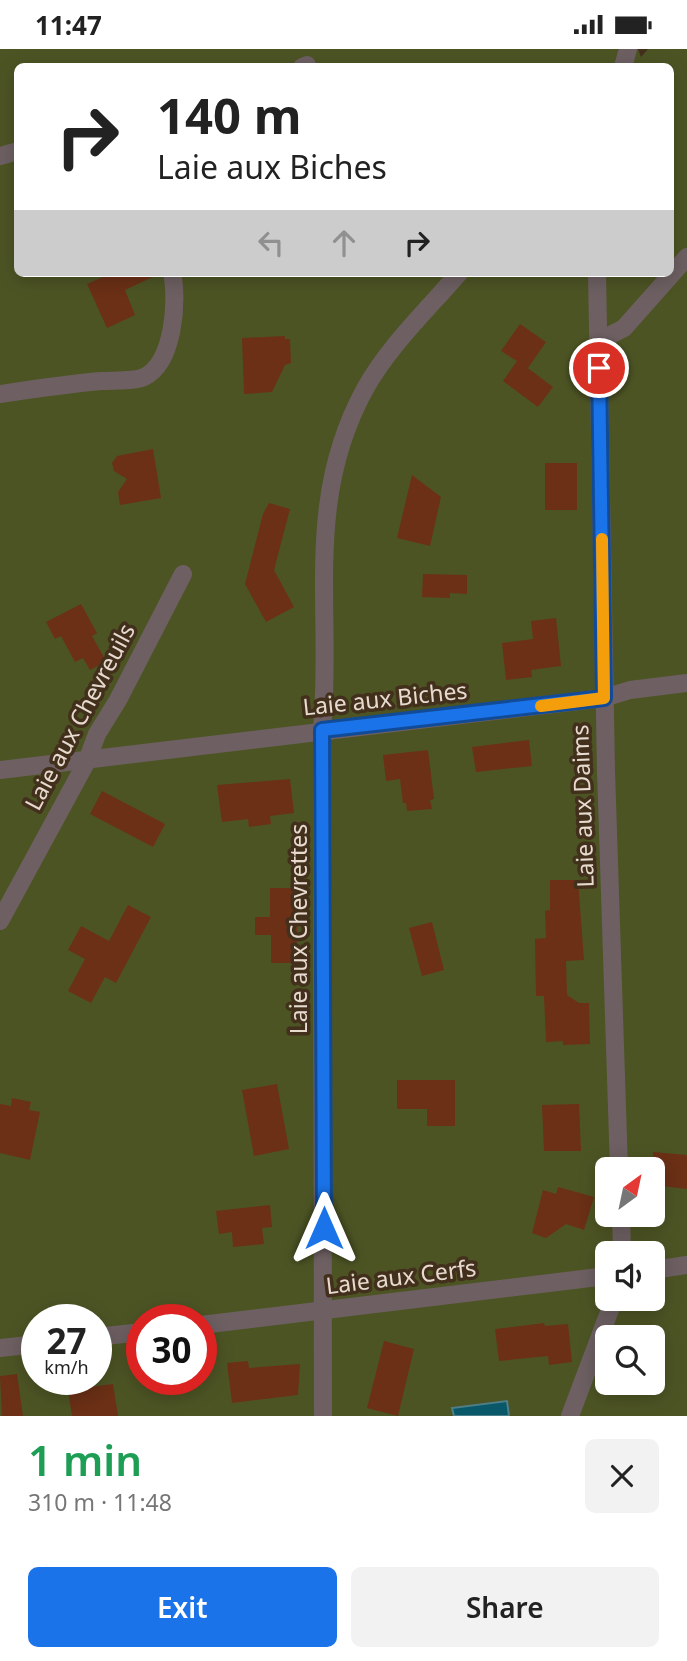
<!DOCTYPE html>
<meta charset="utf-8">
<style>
:root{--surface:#fff;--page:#f2f2f2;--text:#222;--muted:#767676;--accent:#1a73e8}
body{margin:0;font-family:"Noto Sans",sans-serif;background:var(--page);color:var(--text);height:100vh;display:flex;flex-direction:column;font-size:26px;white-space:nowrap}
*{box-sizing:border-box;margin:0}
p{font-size:23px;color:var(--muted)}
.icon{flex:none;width:38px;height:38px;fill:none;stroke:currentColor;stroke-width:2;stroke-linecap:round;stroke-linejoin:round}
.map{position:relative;height:1367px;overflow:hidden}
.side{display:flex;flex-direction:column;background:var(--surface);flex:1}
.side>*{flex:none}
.banner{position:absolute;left:14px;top:14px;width:660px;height:214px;border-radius:10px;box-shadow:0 4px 18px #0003;background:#fff;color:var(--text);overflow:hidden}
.needle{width:46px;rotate:33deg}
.controls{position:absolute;left:595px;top:1108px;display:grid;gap:14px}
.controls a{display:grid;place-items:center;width:70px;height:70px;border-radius:10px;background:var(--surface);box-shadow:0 4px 18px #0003;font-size:35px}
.speed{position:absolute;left:21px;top:1255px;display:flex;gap:14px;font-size:35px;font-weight:700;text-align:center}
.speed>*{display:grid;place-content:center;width:91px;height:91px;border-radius:50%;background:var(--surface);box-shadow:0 4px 18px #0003;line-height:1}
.speed small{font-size:18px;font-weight:400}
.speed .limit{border:10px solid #d22;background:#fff;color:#111}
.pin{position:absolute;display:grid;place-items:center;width:60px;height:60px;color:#fff;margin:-30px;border:4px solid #fff;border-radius:50%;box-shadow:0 2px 7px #0007}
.me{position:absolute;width:77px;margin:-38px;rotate:0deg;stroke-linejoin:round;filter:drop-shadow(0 0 5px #0008)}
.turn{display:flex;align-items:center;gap:24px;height:147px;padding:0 28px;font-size:32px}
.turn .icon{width:91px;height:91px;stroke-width:2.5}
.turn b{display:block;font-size:49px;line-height:60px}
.lanes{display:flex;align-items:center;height:66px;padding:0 28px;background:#0003;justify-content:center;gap:35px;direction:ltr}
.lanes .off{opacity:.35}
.round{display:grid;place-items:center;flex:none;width:74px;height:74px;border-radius:10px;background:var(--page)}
.headline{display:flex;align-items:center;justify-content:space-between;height:119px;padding:0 28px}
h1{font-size:42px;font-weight:600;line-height:52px;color:#1e9e55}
.cta{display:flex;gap:14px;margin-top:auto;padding:14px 28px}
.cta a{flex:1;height:80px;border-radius:10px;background:var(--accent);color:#fff;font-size:28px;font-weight:600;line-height:80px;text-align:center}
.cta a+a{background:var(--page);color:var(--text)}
.status{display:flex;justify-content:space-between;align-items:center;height:49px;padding:0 35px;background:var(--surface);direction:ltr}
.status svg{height:19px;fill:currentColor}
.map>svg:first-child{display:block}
</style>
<div class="status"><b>11:47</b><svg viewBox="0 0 49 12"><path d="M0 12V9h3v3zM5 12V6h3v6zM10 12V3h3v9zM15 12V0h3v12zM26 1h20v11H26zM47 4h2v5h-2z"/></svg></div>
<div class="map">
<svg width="687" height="1367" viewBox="0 0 687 1367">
<rect width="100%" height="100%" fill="#422f1c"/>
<path fill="#4d5424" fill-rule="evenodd" d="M0,0H638L641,8L648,0H687V1367H0ZM18,18H670V224H18ZM607,1120H653V1166H607ZM607,1204H653V1250H607ZM37,1270H96V1330H37ZM142,1270H201V1330H142ZM607,1288H653V1334H607Z"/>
<path fill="#09586a" stroke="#4c7f89" stroke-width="2" d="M507,1352L509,1367H454L452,1359Z"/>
<g fill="#6b3016">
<path d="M112,224H161L125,241L135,266L107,279L87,235Z"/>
<path d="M520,275L546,293L528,319L525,317L553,338L538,358L503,332L517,312L501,302Z"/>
<path d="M285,287V290H290L291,314L285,316L272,343L244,345L242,289Z"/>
<path d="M153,400L161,449L120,456L118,443L127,430L114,422L112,414L117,407Z"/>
<rect x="545" y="414" width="32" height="47"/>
<path d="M412,426L441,448L430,497L397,489Z"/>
<path d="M269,454L290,460L274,521L294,558L266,573L245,535L263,465Z"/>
<path d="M423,525L467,526V545L450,544V549L422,548Z"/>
<path d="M81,555L97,584L92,587L106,612L90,621L83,609L75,613L61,587L55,590L46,573Z"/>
<path d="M556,569L561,617L531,621L532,628L506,631L502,594L533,590L531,572Z"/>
<path d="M529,691L532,717L476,723L472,698Z"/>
<path d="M428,701L434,750L430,751L432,760L407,762L406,754H403L400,730L386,732L383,706Z"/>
<path d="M290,730L294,764L270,767L271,775L249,778L248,770L222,773L217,736Z"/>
<path d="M102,742L165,775L153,798L90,765Z"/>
<path d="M550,831H578L584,911L566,912L567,946L579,954H589L590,995L563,996V992L546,993L544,947H536L535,890L546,889L545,862L550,861Z"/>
<path d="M270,839H297V914H271V886H255V868H270Z"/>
<path d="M128,856L151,868L116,934L105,928L91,954L68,942L85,910L68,901L81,877L109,892Z"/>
<path d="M432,873L444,921L422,927L409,879Z"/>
<path d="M397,1031H455V1077H427V1060H397Z"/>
<path d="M277,1035L289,1100L254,1107L242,1041Z"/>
<path d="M12,1049L31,1053L29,1061L40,1063L30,1111L0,1104V1055L11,1057Z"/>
<path d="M579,1055L581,1102H544L542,1056Z"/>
<path d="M653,1103L687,1106V1140L653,1136Z"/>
<path d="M558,1138L594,1148L584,1181L566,1175L546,1189L532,1184L543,1141L556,1145Z"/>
<path d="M270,1156L272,1178L262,1179L264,1195L233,1198L232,1183L219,1185L216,1162Z"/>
<path d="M544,1274L545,1277L568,1275L572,1313L549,1316L548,1307L499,1312L495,1280Z"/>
<path d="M384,1292L414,1300L398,1367L367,1359Z"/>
<path d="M248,1312L249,1319L300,1315L298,1346L232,1354L227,1314Z"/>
<path d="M17,1325L23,1367H2L0,1327Z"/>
<path d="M113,1335L118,1367H72L68,1341Z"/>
</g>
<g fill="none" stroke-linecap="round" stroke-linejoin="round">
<g stroke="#6e6062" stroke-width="18">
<path d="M302,18L307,16"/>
<path d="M623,18L628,0"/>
<path d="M0,107L18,102"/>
<path d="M597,224L606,722L619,1120"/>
<path d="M599,292L624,279L687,208"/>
<path d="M0,345C34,340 67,335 101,332C113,331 133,333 144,328C174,314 178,251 172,224"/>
<path d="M0,721L604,649L630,641L687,634"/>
<path d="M0,872L87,712L97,685L118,651L183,525"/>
<path d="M621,1166L622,1204"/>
<path d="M653,1221L687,1216"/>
<path d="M201,1276L607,1227"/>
<path d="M96,1288L142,1283"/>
<path d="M0,1299L37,1295"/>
<path d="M323,1367L322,681C333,561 303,453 365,340C388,298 427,261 459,224"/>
<path d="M570,1367L614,1250"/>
</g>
</g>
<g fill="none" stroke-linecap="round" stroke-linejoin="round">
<g stroke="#114b97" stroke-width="18">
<path id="route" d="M324,1179L322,681L604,649L599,319"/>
</g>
<use href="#route" stroke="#1a73e8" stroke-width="12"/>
<path stroke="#f59e0b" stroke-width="12" d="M541,657L604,649L602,490"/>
</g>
<g text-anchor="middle" stroke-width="7" stroke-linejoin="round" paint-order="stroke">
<g font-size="23" fill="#e7dbd0" stroke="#422f1c">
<text transform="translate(385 650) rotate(-6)" y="8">Laie aux Biches</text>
<text transform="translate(80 668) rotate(-62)" y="8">Laie aux Chevreuils</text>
<text transform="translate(583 757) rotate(-92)" y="8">Laie aux Daims</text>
<text transform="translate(299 880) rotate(-90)" y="8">Laie aux Chevrettes</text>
<text transform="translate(401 1228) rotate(-7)" y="8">Laie aux Cerfs</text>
</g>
</g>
</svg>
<div class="controls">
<a><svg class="needle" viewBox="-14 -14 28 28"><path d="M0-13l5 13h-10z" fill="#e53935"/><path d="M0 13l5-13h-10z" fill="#767676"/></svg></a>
<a><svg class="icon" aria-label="sound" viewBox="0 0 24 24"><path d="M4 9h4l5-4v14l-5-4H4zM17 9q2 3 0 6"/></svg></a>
<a><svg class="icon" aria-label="search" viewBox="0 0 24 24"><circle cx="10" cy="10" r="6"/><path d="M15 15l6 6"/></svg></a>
</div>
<div class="speed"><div>27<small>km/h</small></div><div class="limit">30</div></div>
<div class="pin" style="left:599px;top:319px;background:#d93025"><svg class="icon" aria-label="arrive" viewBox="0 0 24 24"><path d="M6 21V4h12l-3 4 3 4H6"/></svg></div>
<svg class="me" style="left:324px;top:1179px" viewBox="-20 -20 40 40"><path d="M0-17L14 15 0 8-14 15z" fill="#1a73e8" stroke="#fff" stroke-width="4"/></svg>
<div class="banner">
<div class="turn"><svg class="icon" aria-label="right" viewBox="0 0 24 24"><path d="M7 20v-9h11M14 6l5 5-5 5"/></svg><div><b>140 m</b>Laie aux Biches</div></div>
<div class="lanes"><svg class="icon off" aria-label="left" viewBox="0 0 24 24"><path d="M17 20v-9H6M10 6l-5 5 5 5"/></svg><svg class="icon off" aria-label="ahead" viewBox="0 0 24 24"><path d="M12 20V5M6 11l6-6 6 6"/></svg><svg class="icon" aria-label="right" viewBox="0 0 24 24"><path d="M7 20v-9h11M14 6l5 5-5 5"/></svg></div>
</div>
</div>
<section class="side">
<div class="headline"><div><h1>1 min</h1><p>310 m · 11:48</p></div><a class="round"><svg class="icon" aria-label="close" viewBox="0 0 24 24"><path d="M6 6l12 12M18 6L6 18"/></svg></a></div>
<div class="cta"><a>Exit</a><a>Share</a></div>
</section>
